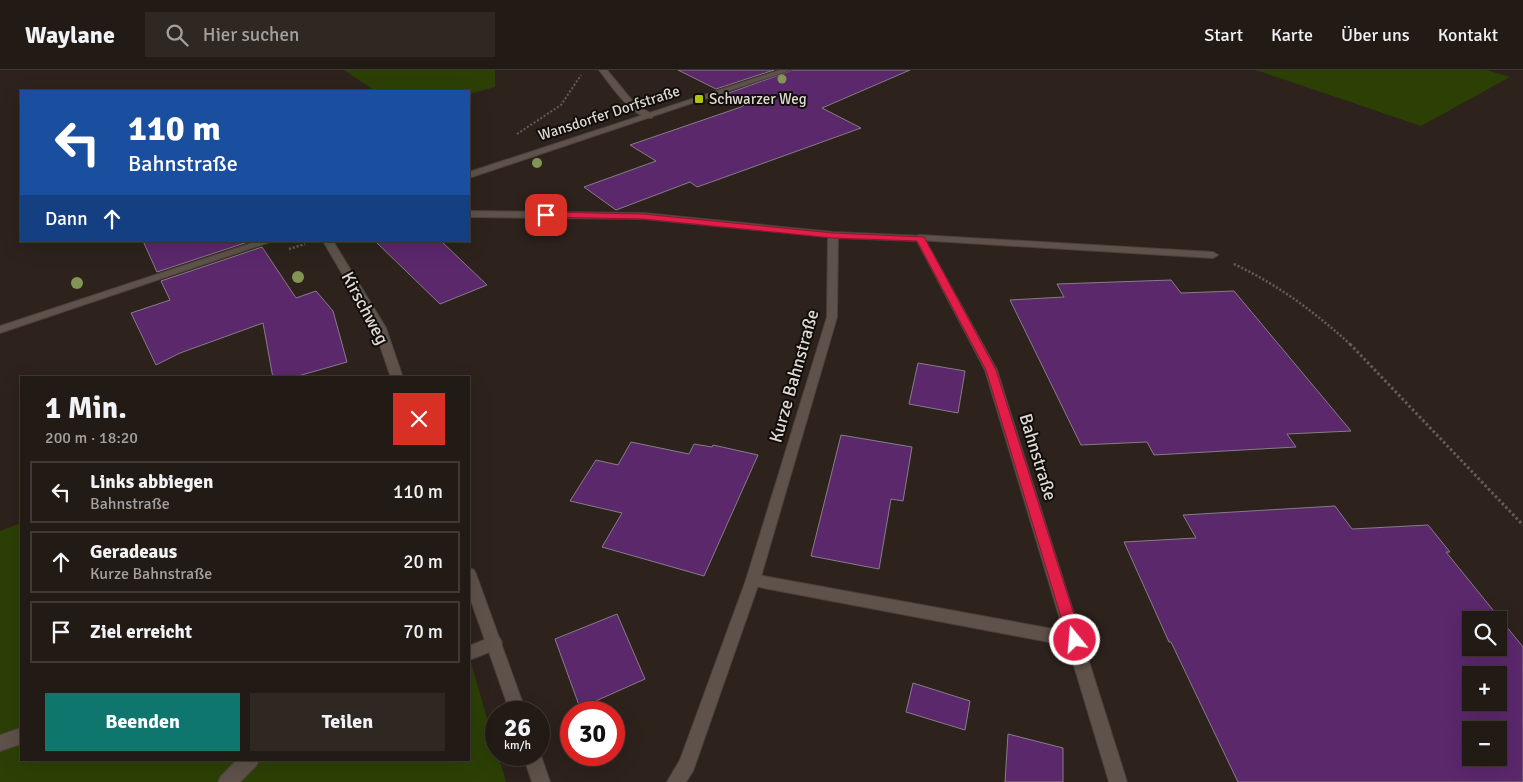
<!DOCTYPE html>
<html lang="de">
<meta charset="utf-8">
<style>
:root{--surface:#221a15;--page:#2e2722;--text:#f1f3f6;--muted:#a2a1a0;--line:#3f3834;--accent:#0f766e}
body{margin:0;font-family:Signika,sans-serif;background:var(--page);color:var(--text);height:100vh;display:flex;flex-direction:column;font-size:19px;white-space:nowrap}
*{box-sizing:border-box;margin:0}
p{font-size:16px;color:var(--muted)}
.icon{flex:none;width:28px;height:28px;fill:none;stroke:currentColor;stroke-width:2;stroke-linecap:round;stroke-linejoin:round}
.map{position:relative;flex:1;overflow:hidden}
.side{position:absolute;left:20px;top:306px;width:450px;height:385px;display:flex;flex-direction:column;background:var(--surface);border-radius:0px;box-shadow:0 5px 20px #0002,0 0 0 1px var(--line)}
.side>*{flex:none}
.banner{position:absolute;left:20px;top:20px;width:450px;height:152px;border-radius:0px;box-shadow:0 5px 20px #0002,0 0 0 1px var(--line);background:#1a4fa0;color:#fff;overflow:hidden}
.controls{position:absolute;left:1462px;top:541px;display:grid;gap:10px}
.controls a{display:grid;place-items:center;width:45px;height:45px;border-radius:0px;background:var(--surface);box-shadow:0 5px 20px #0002,0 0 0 1px var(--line);font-size:25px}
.speed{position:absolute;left:485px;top:631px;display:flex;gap:10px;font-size:25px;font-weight:700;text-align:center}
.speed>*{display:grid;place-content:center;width:65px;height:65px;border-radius:50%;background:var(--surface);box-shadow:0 5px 20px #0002,0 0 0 1px var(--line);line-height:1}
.speed small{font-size:12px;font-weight:400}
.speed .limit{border:8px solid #d22;background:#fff;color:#111}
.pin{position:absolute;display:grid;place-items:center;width:42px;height:42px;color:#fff;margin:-21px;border-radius:10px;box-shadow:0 2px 8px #0006}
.me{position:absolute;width:55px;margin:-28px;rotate:343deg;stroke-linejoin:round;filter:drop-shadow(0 0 4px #0008)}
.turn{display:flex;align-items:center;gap:18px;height:105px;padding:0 25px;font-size:22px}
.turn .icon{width:65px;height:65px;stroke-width:2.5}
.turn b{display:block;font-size:35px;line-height:42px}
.then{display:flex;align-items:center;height:48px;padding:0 25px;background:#0003;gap:10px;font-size:19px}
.round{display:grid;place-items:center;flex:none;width:52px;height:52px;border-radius:0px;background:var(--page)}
.headline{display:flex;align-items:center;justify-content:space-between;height:85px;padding:0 25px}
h1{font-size:30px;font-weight:700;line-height:38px}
.cta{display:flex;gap:10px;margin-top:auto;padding:10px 25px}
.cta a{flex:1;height:58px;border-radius:0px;background:var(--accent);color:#fff;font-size:20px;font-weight:700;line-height:58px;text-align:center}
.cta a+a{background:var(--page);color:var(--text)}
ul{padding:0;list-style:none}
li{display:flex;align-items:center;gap:15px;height:62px;margin:0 10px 8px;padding:0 15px;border:2px solid var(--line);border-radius:0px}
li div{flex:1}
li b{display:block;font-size:19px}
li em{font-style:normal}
header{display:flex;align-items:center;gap:30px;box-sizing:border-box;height:70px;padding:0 25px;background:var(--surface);border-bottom:1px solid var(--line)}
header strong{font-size:24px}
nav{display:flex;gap:28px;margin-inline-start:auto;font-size:18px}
.search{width:350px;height:45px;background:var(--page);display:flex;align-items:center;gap:12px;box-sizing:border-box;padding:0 18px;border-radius:0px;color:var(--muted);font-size:19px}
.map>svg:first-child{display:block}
</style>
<header>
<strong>Waylane</strong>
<div class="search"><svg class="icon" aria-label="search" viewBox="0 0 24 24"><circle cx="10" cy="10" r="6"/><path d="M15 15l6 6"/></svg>Hier suchen</div>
<nav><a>Start</a><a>Karte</a><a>Über uns</a><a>Kontakt</a></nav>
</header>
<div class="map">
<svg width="1523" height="712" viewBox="0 0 1523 712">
<rect width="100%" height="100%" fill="#2d221c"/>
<g fill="#2c4006">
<path d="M344,0H495V17L469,24V21H375Z"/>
<path d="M1256,0H1486L1510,7L1421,56Z"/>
<path d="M21,453V690H469V586L496,679V685H498L506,712H0V461Z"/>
</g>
<g fill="#5b286c" stroke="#857d88" fill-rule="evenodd">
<path d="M678,0H774L716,19Z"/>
<path d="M793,0H910L822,38L861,58L714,111L697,117L690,112L616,140L584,117L656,91L630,75L741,37L746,34L726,24Z"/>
<path d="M143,171H251L157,202Z"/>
<path d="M375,171H441L487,215L440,234Z"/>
<path d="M262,177L296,228L316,221L333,241L347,292L291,308H273L263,253L180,283L156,295L131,243L170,230L161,211Z"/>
<path d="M1171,210L1181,223L1234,221L1351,361L1287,364L1296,377L1154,385L1147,372L1081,375L1010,230L1064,227L1057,214Z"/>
<path d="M918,293L965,301L958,343L909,334Z"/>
<path d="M841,365L912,377L903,431L891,429L879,499L811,486Z"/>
<path d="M631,372L689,384L694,374L712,377L713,375L758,385L704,506L602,477L622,443L570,431L596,390L618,395Z"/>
<path d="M1335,436L1352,459L1428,455L1450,482H1446L1523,577V712H1238L1171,572H1169L1124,472L1196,468L1183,445ZM1471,550H1499V578H1471ZM1471,605H1499V632H1471ZM1471,660H1499V688H1471Z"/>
<path d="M617,544L645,609L580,638L555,569Z"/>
<path d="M913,613L970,631L965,660L906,642Z"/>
<path d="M1008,664L1063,678V712H1005Z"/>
</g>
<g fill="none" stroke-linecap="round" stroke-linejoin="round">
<g stroke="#4a403b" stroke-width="2">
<g id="lane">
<path d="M920,165L1213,182L1218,185L1213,188L917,170V166Z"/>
<path d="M753,504L1075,563L1081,565L1083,570L1081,575L1075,577L753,516L748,514L746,510L748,506Z"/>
<path d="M494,566L500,568L502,573L500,578L469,590V576Z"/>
<path d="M21,658V674L0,681V665Z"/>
<path d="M237,690H259L256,696L240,712H218L221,706Z"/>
</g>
</g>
<g stroke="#4a403b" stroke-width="2">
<g id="street">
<path d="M599,0H607L635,34L652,44V48C633,49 610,14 599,0Z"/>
<path d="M469,141L643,143L833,162L923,166L997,300L1127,712H1109L985,300L917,171L838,168L837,247L760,510L693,701L686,712H667L680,690L746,510L827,247L828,167L643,149L469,147Z"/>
<path d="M323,171H333L386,258L403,308H391L374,258Z"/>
<path d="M469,498L474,500L476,504L526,642H510L469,525Z"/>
<path d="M539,680L550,712H532L523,685H539Z"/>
</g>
</g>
<g stroke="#4a403b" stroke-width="2">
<g id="secondary">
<path d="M780,0H791L469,108V102Z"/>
<path d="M258,171H273L0,263V256Z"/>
</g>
</g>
<path stroke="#675d57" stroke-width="2" stroke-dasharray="2 2" stroke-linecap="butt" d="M517,64L561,35L581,5"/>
<g stroke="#675d57" stroke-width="2.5" stroke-dasharray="2 2" stroke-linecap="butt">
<path d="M289,179L305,174"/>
<path d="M1234,194C1278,215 1315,242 1351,275"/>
</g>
<path stroke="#675d57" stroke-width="3" stroke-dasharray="2.5 2.5" stroke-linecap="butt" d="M1350,274L1523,455"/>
<use href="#lane" fill="#5e524a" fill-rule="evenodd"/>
<use href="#street" fill="#5e524a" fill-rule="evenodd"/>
<use href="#secondary" fill="#5e524a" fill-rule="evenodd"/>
</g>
<g fill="#819654">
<circle cx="782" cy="9" r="4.5"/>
<circle cx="537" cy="93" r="5"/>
<circle cx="298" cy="207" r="6"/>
<circle cx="77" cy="213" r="6"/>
</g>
<path fill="#e11d48" stroke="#92132f" d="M546,142L643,144L833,163L924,167L996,300L1082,570L1080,575L1075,577L1070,575L1068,570L986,300L917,171L833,168L643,149L543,147V143Z"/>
<rect fill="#aec509" stroke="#110d0a" stroke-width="2" x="694" y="24" width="10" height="10" rx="2.5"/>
<g text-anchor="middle" stroke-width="4" stroke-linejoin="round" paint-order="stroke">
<g font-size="15" fill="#dfd8d3" stroke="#110d0a" text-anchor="start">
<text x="709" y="34">Schwarzer Weg</text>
</g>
<g font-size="15" fill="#dfd8d3" stroke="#110d0a">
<text transform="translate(609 43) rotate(-18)" y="5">Wansdorfer Dorfstraße</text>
</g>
<g font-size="18" fill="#dfd8d3" stroke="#110d0a">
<text transform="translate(365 238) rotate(62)" y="6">Kirschweg</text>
<text transform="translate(794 306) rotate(-74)" y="6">Kurze Bahnstraße</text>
<text transform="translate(1038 387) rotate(73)" y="6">Bahnstraße</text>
</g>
</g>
</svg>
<div class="controls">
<a><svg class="icon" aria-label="search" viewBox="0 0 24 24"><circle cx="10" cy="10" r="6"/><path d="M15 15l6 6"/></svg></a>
<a>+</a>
<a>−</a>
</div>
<div class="speed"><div>26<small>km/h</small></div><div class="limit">30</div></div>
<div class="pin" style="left:546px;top:145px;background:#d93025"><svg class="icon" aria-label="arrive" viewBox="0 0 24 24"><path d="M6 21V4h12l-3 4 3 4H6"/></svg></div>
<svg class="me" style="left:1075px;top:570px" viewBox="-20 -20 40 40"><circle r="17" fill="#e11d48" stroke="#fff" stroke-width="3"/><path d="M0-11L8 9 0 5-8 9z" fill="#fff"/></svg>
<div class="banner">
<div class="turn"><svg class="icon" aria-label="left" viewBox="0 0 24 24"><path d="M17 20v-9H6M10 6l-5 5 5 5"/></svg><div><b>110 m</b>Bahnstraße</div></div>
<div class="then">Dann<svg class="icon" aria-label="ahead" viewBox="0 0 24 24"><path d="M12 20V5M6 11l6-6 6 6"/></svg></div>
</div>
<section class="side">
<div class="headline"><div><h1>1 Min.</h1><p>200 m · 18:20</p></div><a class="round" style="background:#d93025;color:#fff"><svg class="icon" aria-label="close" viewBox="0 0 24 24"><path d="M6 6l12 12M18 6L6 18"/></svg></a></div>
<ul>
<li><svg class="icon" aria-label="left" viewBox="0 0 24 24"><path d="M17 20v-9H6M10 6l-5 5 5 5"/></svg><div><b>Links abbiegen</b><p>Bahnstraße</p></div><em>110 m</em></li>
<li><svg class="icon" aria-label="ahead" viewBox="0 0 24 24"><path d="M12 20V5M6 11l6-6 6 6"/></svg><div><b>Geradeaus</b><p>Kurze Bahnstraße</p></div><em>20 m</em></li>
<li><svg class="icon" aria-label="arrive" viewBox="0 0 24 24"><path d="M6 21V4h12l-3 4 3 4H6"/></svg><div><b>Ziel erreicht</b></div><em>70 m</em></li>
</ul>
<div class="cta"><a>Beenden</a><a>Teilen</a></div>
</section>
</div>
